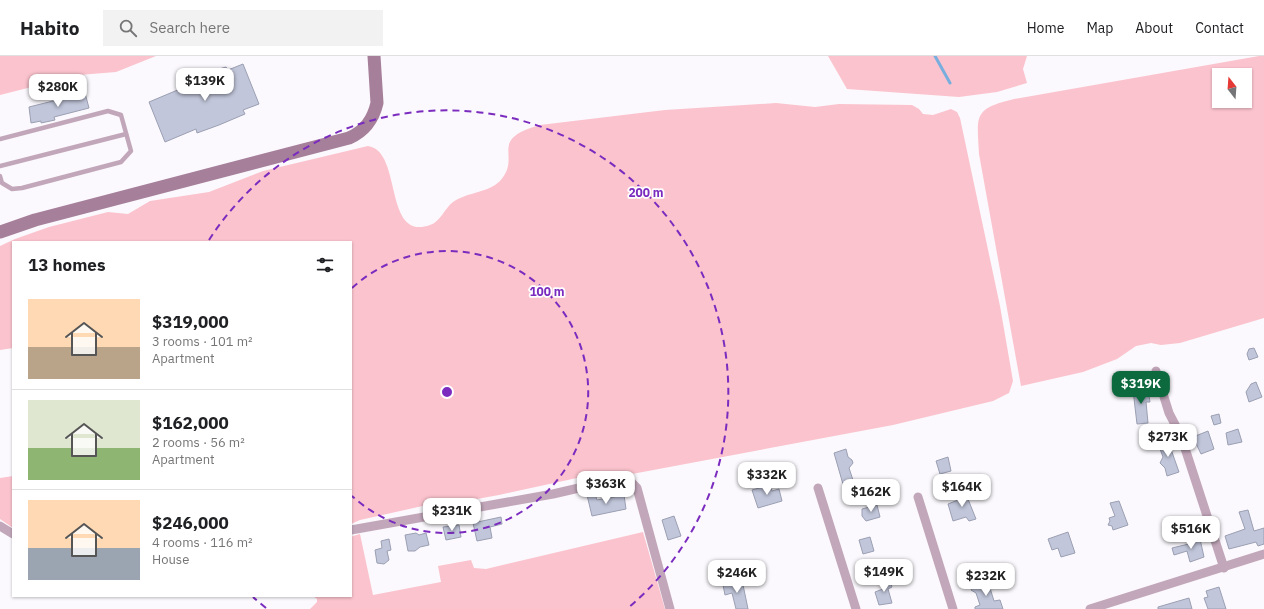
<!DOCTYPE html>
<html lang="en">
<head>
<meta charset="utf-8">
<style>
  :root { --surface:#fff; --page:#f2f2f2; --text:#202124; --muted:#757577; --line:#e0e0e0; --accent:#0c6a3e }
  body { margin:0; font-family:"IBM Plex Sans",sans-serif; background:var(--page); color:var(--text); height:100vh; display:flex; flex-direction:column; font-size:15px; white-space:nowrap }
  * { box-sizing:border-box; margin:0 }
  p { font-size:13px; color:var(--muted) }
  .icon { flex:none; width:22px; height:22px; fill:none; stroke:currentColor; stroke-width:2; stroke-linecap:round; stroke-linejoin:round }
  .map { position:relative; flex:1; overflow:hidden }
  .details { position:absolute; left:12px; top:185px; width:340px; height:356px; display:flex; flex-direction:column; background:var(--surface); border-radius:0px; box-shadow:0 1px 3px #0004 }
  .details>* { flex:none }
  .needle { width:26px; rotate:343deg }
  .controls { position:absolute; left:1212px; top:12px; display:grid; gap:8px }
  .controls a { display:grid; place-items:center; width:40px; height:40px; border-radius:0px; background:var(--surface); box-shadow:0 1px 3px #0004; font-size:20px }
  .price { position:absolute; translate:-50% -34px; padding:0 9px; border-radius:8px; background:#fff; color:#222; font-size:13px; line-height:26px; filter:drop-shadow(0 1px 2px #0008) }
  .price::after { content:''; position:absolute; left:50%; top:24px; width:12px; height:9px; margin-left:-6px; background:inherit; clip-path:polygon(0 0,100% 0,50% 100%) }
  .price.on { background:var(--accent); color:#fff }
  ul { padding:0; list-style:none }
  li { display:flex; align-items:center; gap:12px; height:100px; padding:0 16px }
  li+li { border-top:1px solid var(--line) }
  li span { display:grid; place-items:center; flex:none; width:112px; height:80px; border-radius:0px; color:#555 }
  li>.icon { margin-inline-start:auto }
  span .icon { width:48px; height:48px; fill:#fffc; stroke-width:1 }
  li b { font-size:17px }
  h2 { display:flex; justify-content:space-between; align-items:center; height:48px; padding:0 16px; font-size:17px }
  header { display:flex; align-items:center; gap:24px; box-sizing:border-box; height:56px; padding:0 20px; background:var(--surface); border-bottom:1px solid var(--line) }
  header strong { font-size:19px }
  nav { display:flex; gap:22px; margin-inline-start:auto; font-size:14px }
  .search { width:280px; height:36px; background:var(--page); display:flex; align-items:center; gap:10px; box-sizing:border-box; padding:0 14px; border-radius:0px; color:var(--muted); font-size:15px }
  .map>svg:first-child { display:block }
  .green { fill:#fbc3cd; fill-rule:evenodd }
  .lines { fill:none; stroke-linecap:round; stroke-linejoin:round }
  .stream { stroke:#78aede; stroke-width:3 }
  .building { fill:#c1c6da; stroke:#9b9fb3 }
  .lane { stroke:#c2a7ba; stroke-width:4.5 }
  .street { stroke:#c2a7ba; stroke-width:9 }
  .secondary { stroke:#a67f9b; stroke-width:13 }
  .ring { fill:none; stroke:#7b2cbf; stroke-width:2; stroke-dasharray:7 5 }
  .centre { fill:#7b2cbf; stroke:#fff; stroke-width:2 }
  .ring-label { font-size:12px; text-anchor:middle; font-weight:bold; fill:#7b2cbf; stroke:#fff; stroke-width:3.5; stroke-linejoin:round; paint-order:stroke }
</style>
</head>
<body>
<header>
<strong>Habito</strong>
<div class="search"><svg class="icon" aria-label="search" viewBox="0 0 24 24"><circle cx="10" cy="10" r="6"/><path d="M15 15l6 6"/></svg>Search here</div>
<nav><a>Home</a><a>Map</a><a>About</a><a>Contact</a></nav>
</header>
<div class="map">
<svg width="1264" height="553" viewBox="0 0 1264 553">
  <rect width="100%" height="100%" fill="#fbf9fd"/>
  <!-- green -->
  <g class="green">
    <polygon points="0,0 156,0 116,16 79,19 0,39"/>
    <polygon points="828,0 1027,0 1023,13 1027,27 997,36 959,41 847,33"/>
    <path d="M1259 0H1264V262L1180 287 1161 289 1151 287 1136 290 1117 303 1083 316 1021 330 979 98C977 59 973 53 1014 43ZM1219 19H1245V45H1219Z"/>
    <path d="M776 47 815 51 839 48 912 49 919 53 923 58 933 59 951 53 957 56 960 62 1000 250 1013 325 1009 337 993 345 893 369 632 418 609 415 499 439 438 450 427 449 360 464 351 468V186H13V292L0 294V190L15 183 49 171 108 156 128 158 150 145 209 136 263 115 368 90C403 95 383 186 430 169 440 166 445 152 453 146 467 136 488 137 500 125 523 100 486 84 540 69L665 54Z"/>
    <polygon points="13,420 13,472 0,463 0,422"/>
    <polygon points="643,476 665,553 310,553 317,546 317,543 313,540 351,540 351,481 353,480 360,478 373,539 441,526 438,510 471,504 474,512 486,513"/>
  </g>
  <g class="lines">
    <!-- stream -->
    <polyline class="stream" points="935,0 950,27"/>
  </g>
  <!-- building -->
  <g class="building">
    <polygon points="243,8 259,48 243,54 245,58 219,69 197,77 196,73 165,86 149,46 180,33 178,29 212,15 226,11 228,14"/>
    <polygon points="85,37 89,52 54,61 55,64 41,67 41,65 31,67 29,51"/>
    <polygon points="1254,292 1258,301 1249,304 1247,298 1249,293"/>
    <polygon points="1256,326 1262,341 1249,346 1246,336 1251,328"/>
    <polygon points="1148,332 1150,346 1146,346 1148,367 1137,368 1133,334"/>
    <polygon points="1219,358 1221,367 1214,369 1211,360"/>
    <polygon points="1238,373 1242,386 1228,389 1226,377"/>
    <polygon points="1208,375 1214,393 1201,398 1193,381"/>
    <polygon points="1167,382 1179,416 1167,420 1165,412 1160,407 1163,401 1157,385"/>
    <polygon points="846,393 848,401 852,404 853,407 849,412 858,439 847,442 834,397"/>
    <polygon points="948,401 951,415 940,418 936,405"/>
    <polygon points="770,429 772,435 779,433 782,445 758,452 752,434"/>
    <polygon points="964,433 976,463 969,465 966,461 953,465 948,448 958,444 956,436"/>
    <polygon points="595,438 597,444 624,439 626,453 592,460 587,439"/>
    <polygon points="1119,445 1128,469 1113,474 1112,470 1108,469 1110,465 1109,462 1115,460 1110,447"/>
    <polygon points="877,449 880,461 866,465 862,460 862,453"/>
    <polygon points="1248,454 1254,475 1264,472 1264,488 1258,490 1256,486 1229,493 1225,480 1245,473 1239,456"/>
    <polygon points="674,460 681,480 668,484 662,464"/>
    <polygon points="501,461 502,468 490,471 492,482 477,485 473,467"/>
    <polygon points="459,469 461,481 446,484 443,471"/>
    <polygon points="1068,476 1075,497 1061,501 1058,492 1052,494 1048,483"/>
    <polygon points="416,477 419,479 426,477 429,489 420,491 415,495 408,495 405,479"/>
    <polygon points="870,481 874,495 863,498 859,484"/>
    <polygon points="389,483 391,494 387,495 389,504 384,508 377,507 375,494 382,492 381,485"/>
    <polygon points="1200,483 1204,501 1190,506 1187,495 1174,499 1172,492 1193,487 1192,485"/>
    <polygon points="889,523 892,531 888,533 892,547 879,549 875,536 883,533 880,526"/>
    <polygon points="742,524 748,553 736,553 732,537 725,539 723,529"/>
    <polygon points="976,525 979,527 984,525 985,529 990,532 994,545 1000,544 1003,553 975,553 975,551 980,549 976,537 971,534"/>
    <polygon points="1219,531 1226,553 1208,553 1204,542 1208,541 1206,535"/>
    <polygon points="1189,542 1192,553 1158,553 1158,551"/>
  </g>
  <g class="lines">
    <!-- lane -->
    <g class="lane">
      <polyline points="0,83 108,55 121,59 131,95 121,106 22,132 12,133 2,127 0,120"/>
      <polyline points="0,110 126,78"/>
    </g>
    <!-- street -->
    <g class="street">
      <polyline points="1156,315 1169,357 1181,380 1224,512"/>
      <polyline points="818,432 856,553"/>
      <polyline points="918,441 953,553"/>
      <polyline points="0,470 13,478"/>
      <polyline points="351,474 553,438 622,422 631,426 637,432 670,553"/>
      <polyline points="1090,553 1264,498"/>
    </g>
    <!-- secondary -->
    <path class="secondary" d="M0 176 35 164 349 82C365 75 373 64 377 47L374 0"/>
  </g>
  <!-- distance rings -->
  <g class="ring">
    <path d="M352 232A141 141 0 1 1 352 440"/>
    <path d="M266 552A282 282 0 0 1 253 541M209 184A282 282 0 1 1 628 552"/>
  </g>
  <circle cx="447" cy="336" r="6" class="centre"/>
  <g class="ring-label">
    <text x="646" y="141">200 m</text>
    <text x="547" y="240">100 m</text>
  </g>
</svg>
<div class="controls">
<a><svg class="needle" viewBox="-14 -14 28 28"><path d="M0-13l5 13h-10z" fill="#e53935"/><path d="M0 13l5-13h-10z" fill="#757577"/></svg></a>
</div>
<b class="price" style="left:205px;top:46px">$139K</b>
<b class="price" style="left:58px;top:52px">$280K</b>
<b class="price on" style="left:1141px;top:349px">$319K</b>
<b class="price" style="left:1168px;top:402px">$273K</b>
<b class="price" style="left:767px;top:440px">$332K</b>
<b class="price" style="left:606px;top:449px">$363K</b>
<b class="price" style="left:962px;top:452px">$164K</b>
<b class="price" style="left:871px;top:457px">$162K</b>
<b class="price" style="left:452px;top:476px">$231K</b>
<b class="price" style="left:1191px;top:494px">$516K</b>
<b class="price" style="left:884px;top:537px">$149K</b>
<b class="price" style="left:737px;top:538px">$246K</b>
<b class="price" style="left:986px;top:541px">$232K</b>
<section class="details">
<h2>13 homes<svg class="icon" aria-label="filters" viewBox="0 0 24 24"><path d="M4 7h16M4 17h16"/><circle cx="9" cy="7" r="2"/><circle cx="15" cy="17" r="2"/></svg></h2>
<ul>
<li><span style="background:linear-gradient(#ffd9b3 60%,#b9a48a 0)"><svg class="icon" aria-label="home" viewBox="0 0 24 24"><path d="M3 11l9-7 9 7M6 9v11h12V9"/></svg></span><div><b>$319,000</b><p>3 rooms · 101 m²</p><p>Apartment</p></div></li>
<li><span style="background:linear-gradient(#dfe7d0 60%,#8fb573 0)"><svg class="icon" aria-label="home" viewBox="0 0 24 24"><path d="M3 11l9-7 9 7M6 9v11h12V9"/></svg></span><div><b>$162,000</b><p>2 rooms · 56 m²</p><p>Apartment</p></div></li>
<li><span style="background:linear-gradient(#ffd9b3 60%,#9aa5b1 0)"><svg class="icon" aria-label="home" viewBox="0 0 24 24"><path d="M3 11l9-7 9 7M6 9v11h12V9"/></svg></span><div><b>$246,000</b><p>4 rooms · 116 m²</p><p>House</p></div></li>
</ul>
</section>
</div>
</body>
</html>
